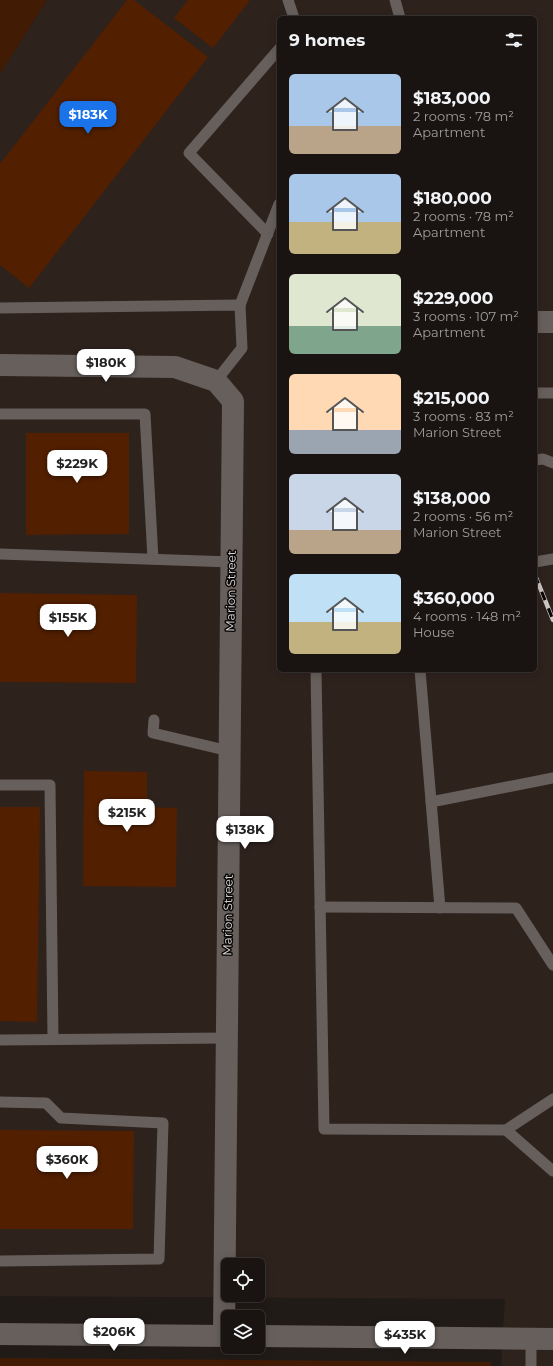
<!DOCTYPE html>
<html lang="en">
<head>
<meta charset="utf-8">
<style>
  :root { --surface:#191412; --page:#221d1b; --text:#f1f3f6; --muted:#9f9e9f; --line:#373332; --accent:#1a73e8 }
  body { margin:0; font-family:Montserrat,sans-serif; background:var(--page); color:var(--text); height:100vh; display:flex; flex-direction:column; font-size:15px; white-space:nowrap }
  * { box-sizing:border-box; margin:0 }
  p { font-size:13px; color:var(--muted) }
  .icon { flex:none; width:22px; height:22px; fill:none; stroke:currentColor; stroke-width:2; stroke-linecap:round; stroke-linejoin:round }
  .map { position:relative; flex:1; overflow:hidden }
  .sheet { position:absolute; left:277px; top:16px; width:260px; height:656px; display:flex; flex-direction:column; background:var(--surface); border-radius:6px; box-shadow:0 2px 10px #0003,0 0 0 1px var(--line) }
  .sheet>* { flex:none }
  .controls { position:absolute; left:221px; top:1258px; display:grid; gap:8px }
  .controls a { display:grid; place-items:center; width:44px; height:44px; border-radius:6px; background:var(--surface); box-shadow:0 2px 10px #0003,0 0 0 1px var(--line); font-size:20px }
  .price { position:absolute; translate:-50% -34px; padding:0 9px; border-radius:8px; background:#fff; color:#222; font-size:13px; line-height:26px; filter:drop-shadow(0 1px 2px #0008) }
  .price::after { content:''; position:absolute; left:50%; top:24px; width:12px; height:9px; margin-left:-6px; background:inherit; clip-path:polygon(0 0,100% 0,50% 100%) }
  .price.active { background:var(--accent); color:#fff }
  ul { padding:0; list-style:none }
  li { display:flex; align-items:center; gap:12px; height:100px; padding:0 12px }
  li span { display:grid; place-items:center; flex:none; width:112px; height:80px; border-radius:6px; color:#555 }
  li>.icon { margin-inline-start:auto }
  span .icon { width:48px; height:48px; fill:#fffc; stroke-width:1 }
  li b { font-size:17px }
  h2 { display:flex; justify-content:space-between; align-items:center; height:48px; padding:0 12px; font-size:17px }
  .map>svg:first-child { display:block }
  .built { fill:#2e221d; fill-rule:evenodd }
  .green { fill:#421b05 }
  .building { fill:#521f00 }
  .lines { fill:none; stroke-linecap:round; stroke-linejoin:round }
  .lane { stroke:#665f5b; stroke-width:11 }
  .street { stroke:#665f5b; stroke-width:22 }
  .rail-casing { stroke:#cbc6c4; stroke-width:4.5 }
  .rail { stroke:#090606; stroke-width:3; stroke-dasharray:9; stroke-linecap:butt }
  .labels { text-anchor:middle; stroke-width:3; stroke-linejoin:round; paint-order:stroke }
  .street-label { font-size:12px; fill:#e6e1df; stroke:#090606 }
</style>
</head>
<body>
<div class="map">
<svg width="553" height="1366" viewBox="0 0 553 1366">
  <rect width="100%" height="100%" fill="#211b18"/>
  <!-- built -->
  <path class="built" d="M47 0H553V1366H501L505 1299 0 1296V74ZM279 18H535V670H279ZM228 1265H258V1295H228Z"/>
  <!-- green -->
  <g class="green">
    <polygon points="0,0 47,0 0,74"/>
    <polygon points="0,1358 491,1362 491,1366 0,1366"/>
  </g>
  <!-- building -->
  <g class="building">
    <polygon points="127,0 134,0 208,57 29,288 0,265 0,164"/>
    <polygon points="188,0 250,0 213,48 174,18"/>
    <polygon points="26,433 129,433 129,534 26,535"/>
    <polygon points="0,593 137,595 136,683 0,682"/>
    <polygon points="84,771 147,772 147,807 177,808 176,887 83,886"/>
    <polygon points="0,807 40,807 37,1022 0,1021"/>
    <polygon points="0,1130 134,1131 133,1229 0,1229"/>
  </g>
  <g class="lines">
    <!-- lane -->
    <g class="lane">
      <polyline points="288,0 294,18"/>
      <polyline points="395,0 400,18"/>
      <polyline points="268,234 189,153 279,49"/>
      <polyline points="240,305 279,204"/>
      <polyline points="0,308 240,305 242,348 216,381"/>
      <polyline points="535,393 553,393"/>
      <polyline points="0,414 145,414 153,559"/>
      <polyline points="535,460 543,459 553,463"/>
      <polyline points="0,554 231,562"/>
      <polyline points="535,562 553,559"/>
      <polyline points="316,670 324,1129 506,1130 553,1099"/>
      <polyline points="420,670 440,908"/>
      <polyline points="154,720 153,733 229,751"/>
      <polyline points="0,785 50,785 53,1039"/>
      <polyline points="431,802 553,778"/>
      <polyline points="320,907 516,908 553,965"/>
      <polyline points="0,1040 227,1038"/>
      <polyline points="0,1102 46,1103 61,1118 163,1123 159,1259 0,1261"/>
      <polyline points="506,1130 553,1171"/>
      <polyline points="531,1366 531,1339"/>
    </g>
    <!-- street -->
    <g class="street">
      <polyline points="535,322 553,322"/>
      <polyline points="0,365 175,367 216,381 233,401 224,1336"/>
      <polyline points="0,1334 228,1336"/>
      <polyline points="258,1336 553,1339"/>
    </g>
    <!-- rail casing -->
    <g class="rail-casing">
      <polyline id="rail" points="535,575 553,620"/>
    </g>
    <!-- rail -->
    <use href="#rail" class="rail"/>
  </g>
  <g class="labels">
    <!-- street labels -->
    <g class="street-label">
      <text transform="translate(231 591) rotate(-89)" y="4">Marion Street</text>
      <text transform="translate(228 915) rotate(-89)" y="4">Marion Street</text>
    </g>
  </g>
</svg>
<div class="controls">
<a><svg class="icon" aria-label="locate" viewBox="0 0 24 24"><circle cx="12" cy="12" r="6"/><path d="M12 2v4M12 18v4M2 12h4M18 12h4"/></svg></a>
<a><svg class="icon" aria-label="layers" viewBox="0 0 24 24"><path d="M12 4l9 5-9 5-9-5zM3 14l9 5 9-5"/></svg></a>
</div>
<b class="price active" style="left:88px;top:135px">$183K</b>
<b class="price" style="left:106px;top:383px">$180K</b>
<b class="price" style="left:77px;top:484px">$229K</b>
<b class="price" style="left:68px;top:638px">$155K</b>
<b class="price" style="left:127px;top:833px">$215K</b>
<b class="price" style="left:245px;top:850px">$138K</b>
<b class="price" style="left:67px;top:1180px">$360K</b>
<b class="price" style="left:114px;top:1352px">$206K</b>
<b class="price" style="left:405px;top:1355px">$435K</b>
<section class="sheet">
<h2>9 homes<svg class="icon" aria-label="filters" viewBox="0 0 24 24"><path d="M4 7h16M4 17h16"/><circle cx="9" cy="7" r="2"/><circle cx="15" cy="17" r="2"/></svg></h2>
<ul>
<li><span style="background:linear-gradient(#a9c7e8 65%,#b9a48a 0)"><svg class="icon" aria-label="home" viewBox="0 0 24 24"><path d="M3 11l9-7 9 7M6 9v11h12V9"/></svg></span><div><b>$183,000</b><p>2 rooms · 78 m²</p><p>Apartment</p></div></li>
<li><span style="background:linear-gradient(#a9c7e8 60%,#c2b280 0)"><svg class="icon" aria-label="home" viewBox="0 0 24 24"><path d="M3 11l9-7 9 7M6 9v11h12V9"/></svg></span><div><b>$180,000</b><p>2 rooms · 78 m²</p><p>Apartment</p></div></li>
<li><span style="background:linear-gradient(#dfe7d0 65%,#7fa58c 0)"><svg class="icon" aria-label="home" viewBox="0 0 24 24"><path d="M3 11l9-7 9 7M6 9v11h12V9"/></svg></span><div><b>$229,000</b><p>3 rooms · 107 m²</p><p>Apartment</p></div></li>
<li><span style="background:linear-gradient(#ffd9b3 70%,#9aa5b1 0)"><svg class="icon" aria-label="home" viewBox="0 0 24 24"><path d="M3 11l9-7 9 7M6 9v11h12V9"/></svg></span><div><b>$215,000</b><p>3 rooms · 83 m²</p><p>Marion Street</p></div></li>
<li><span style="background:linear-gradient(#c9d6e8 70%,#b9a48a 0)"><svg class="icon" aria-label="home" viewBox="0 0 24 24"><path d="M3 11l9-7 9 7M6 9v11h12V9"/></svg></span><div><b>$138,000</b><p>2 rooms · 56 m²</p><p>Marion Street</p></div></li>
<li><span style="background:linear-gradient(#bfe0f5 60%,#c2b280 0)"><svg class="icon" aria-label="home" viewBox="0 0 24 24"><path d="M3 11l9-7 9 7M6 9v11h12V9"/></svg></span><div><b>$360,000</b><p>4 rooms · 148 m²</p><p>House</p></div></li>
</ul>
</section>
</div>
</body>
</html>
